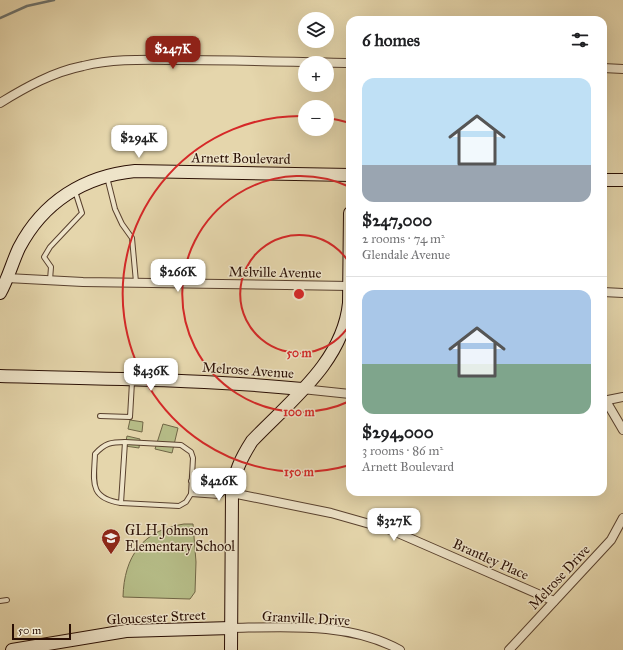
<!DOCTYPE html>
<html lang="en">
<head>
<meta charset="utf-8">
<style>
  :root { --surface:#fff; --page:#f2f2f2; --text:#202124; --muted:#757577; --line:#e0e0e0; --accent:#8f2418 }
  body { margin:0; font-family:"IM FELL Great Primer",serif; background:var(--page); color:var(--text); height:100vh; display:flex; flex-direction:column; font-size:15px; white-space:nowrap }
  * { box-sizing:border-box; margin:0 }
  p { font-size:13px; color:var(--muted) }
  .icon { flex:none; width:22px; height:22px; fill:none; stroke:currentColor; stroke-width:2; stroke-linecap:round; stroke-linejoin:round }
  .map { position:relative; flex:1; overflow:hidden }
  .panel { position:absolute; left:346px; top:16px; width:261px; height:480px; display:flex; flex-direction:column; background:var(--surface); border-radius:12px; box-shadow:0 4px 16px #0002 }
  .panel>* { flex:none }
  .tools { position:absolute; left:298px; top:12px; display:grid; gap:8px }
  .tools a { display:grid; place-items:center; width:36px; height:36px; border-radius:50%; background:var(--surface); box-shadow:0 4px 16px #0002; font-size:20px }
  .scale { position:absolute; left:12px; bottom:10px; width:59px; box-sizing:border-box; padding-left:4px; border:2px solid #2a0f04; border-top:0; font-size:11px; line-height:14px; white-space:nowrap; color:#2a0f04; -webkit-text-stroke:3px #eee4c9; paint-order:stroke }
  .price { position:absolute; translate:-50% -34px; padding:0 9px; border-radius:8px; background:#fff; color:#222; font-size:13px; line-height:26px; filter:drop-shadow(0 1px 2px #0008) }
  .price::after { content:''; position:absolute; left:50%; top:24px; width:12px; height:9px; margin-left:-6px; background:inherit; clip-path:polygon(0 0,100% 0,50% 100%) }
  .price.active { background:var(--accent); color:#fff }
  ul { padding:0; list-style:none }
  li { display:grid; align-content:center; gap:8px; height:212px; padding:0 16px }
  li+li { border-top:1px solid var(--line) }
  li span { display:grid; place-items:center; height:124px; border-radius:12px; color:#555 }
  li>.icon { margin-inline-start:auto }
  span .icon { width:72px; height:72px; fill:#fffc; stroke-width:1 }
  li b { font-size:17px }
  h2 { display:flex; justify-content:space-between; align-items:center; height:48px; padding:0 16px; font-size:17px }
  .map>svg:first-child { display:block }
  .green { fill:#b6bd88; stroke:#706646 }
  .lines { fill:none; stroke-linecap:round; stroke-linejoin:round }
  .stream { stroke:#6d736e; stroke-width:2.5 }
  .lane-casing { stroke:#59412e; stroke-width:6 }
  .street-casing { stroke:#59412e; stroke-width:10 }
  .secondary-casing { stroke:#2a0f04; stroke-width:14 }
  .lane { stroke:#eee4c9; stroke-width:4 }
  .street { stroke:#eee4c9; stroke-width:8 }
  .secondary { stroke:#eee4c9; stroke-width:12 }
  .ring { fill:none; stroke:#d62828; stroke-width:2 }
  .labels { text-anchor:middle; stroke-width:3; stroke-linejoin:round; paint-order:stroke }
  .street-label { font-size:14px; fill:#2a0f04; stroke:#eee4c9 }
  .poi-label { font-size:14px; fill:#2a0f04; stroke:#eee4c9; text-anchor:start }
  .centre { fill:#d62828; stroke:#eee4c9; stroke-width:2 }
  .ring-label { font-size:12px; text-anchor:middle; font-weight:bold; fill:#d62828; stroke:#eee4c9; stroke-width:3; stroke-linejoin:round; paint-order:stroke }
</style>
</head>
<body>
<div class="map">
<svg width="623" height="650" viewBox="0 0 623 650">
  <rect width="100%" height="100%" fill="#e5d6ac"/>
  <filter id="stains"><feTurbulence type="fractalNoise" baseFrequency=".005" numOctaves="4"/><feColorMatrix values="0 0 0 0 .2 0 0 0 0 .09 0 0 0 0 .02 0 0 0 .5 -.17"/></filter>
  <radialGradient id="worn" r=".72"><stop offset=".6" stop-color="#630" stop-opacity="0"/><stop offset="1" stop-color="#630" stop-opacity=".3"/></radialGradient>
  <!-- green -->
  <g class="green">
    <polygon points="130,420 143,422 142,432 128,429"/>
    <polygon points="163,424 178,428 172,453 155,449"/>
    <polygon points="127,436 140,439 139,448 125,446"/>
    <path d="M184 524H193L196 562 195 592 190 599 123 597C124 556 143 530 184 524Z"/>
  </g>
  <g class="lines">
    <!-- stream -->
    <polyline class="stream" points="0,18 27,6 54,0"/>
    <!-- lane casing -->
    <g class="lane-casing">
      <g id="lane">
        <polyline points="107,177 115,209 122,224 132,238 136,282"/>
        <polyline points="50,280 51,267 44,257 50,247 82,213 75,191"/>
        <polyline points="100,416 130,417 132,382"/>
        <polygon points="125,442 181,445 191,452 193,458 191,494 186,502 179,506 121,503"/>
        <polyline points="191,481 221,485 225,491 231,493"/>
        <polyline points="191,494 219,496 225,491"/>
        <path d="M121 503C88 498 94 481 95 454 105 443 111 442 125 442"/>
        <polyline points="0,601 7,600"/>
      </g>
    </g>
    <!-- street casing -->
    <g class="street-casing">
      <g id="street">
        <polyline points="603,68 623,69"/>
        <path d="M0 103C26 87 53 72 83 66 116 58 149 60 183 60 238 60 294 62 350 63"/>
        <polyline points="7,278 83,282 350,286"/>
        <polyline points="603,292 623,293"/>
        <polyline points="302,389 350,394"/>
        <polyline points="603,401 623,397"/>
        <polyline points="606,401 623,430"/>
        <polyline points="232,493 331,513 391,530 554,601"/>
        <path d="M231 628C286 627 350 622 400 650"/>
        <polyline points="509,650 611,540 623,518"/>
      </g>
    </g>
    <!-- secondary casing -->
    <g class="secondary-casing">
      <g id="secondary">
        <polyline points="603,180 623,180"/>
        <path d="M0 293C8 279 12 263 19 248 43 202 84 176 135 171L350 175"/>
        <path d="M0 376C101 379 202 379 302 389"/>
        <polyline points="12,650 126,631 231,628"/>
        <path d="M231 650 232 493C234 473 241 458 252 441 290 401 343 362 349 303L350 213"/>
      </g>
    </g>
    <!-- lane -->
    <use href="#lane" class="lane"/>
    <!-- street -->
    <use href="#street" class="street"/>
    <!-- secondary -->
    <use href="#secondary" class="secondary"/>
  </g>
  <!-- distance rings -->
  <g class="ring">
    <path d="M350 324A59 59 0 1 1 350 264"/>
    <path d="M350 401A118 118 0 1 1 350 187"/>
    <path d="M350 465A178 178 0 1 1 304 116M328 118A178 178 0 0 1 350 123"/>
  </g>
  <!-- icons -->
  <defs>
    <g id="school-pin" transform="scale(1)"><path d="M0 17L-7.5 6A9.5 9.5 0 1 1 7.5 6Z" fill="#8f2418" stroke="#eee4c9"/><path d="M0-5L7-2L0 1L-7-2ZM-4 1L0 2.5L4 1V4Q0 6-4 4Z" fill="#fff"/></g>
  </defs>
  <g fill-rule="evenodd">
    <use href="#school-pin" x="111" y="538"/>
  </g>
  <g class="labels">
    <!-- street labels -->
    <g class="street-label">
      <text transform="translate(241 158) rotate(1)" y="5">Arnett Boulevard</text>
      <text transform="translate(275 272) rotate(1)" y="5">Melville Avenue</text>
      <text transform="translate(248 370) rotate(4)" y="5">Melrose Avenue</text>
      <text transform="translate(491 559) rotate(24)" y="5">Brantley Place</text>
      <text transform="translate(559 577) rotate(-47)" y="5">Melrose Drive</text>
      <text transform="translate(156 617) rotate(-3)" y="5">Gloucester Street</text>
      <text transform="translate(306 618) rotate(3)" y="5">Granville Drive</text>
    </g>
    <!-- poi labels -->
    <g class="poi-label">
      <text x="125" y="535">GLH Johnson<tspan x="125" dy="16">Elementary School</tspan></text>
    </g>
  </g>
  <circle cx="299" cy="294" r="6" class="centre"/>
  <g class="ring-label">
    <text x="299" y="357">50 m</text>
    <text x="299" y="416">100 m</text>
    <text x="299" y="476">150 m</text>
  </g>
  <rect width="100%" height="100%" filter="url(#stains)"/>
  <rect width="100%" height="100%" fill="url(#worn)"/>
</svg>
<div class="tools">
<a><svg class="icon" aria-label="layers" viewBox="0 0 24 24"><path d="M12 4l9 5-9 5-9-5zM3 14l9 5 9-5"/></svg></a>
<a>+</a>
<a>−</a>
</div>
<div class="scale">50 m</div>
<b class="price active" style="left:173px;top:70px">$247K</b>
<b class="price" style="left:139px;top:159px">$294K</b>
<b class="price" style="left:178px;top:293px">$266K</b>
<b class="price" style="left:151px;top:392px">$436K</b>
<b class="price" style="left:219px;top:502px">$426K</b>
<b class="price" style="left:394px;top:542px">$327K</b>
<section class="panel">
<h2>6 homes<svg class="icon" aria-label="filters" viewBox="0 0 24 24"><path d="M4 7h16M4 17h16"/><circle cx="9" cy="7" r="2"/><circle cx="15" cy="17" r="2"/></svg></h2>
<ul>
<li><span style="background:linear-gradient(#bfe0f5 70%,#9aa5b1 0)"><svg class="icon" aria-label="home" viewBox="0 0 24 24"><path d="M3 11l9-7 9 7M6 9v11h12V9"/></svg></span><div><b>$247,000</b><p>2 rooms · 74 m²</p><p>Glendale Avenue</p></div></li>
<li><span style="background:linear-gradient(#a9c7e8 60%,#7fa58c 0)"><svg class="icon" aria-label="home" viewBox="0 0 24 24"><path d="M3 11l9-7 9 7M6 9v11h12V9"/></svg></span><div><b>$294,000</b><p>3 rooms · 86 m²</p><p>Arnett Boulevard</p></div></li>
</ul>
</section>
</div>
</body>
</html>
